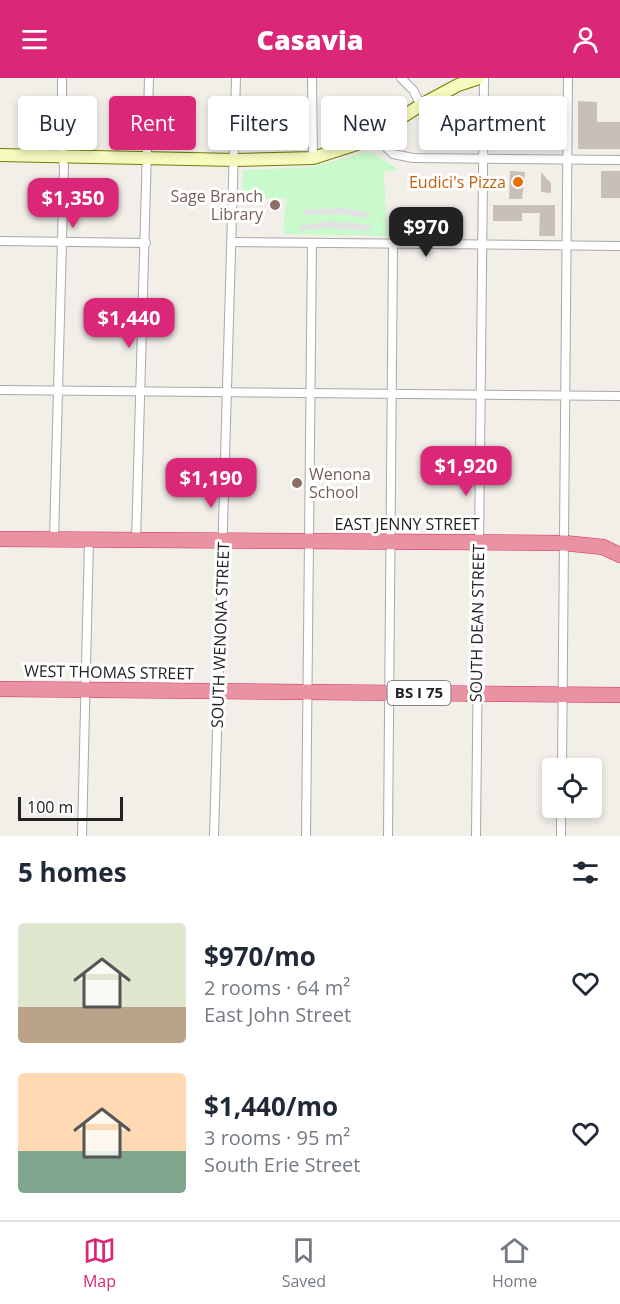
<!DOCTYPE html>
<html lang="en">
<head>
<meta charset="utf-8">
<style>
  :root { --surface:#fff; --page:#f2f2f3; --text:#1f2937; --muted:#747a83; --line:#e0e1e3; --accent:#db2777 }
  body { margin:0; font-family:"Open Sans",sans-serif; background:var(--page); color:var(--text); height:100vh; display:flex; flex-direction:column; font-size:22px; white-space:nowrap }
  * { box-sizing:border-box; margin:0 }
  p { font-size:20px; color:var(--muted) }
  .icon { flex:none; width:33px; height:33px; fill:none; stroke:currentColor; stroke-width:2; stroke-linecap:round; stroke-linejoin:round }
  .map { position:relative; height:758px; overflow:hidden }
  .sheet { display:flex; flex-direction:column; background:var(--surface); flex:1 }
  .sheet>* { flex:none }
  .top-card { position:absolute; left:18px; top:18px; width:585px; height:54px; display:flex; gap:12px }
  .controls { position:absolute; left:542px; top:680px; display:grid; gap:12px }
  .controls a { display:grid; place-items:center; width:60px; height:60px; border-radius:6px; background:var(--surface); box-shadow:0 3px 9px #0003; font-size:30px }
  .scale { position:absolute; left:18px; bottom:15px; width:105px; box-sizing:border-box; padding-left:6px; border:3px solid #222; border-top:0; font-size:16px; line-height:21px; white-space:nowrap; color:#222; -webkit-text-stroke:4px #fff; paint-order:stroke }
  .price { position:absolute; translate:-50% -51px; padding:0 14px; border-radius:12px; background:var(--accent); color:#fff; font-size:20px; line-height:39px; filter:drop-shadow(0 2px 3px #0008) }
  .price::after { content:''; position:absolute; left:50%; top:36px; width:18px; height:14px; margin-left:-9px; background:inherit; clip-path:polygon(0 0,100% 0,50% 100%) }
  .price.current { background:#222; color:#fff }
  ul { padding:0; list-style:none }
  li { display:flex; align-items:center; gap:18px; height:150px; padding:0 18px }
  li span { display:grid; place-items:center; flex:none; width:168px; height:120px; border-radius:6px; color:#555 }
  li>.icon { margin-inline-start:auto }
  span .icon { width:72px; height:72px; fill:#fffc; stroke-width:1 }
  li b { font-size:26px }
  h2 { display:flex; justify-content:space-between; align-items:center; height:72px; padding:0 18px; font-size:26px }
  .pill { padding:0 21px; border-radius:6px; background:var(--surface); box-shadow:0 3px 9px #0003; font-size:21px; line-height:54px }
  .pill.current { background:var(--accent); color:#fff }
  header { display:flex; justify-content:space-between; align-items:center; height:78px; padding:0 18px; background:var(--accent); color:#fff; font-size:27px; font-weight:800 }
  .menu { display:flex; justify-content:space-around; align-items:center; height:84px; border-top:2px solid var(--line); background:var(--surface); font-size:16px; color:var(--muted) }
  .menu a { display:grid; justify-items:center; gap:3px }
  .menu .current { color:var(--accent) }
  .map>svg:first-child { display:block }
  .park { fill:#c8facc }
  .parking { fill:#e2e2e2 }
  .building { fill:#c7bfb8 }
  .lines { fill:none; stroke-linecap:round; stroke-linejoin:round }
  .street-casing { stroke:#a9a9a9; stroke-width:10 }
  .secondary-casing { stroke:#707d05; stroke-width:14 }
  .highway-casing { stroke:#dc2a67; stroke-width:16 }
  .street { stroke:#fff; stroke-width:8 }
  .secondary { stroke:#f7fabf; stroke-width:12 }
  .highway { stroke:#e892a2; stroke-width:15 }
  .food-dot { fill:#e8710a; stroke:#fff; stroke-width:2 }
  .education-dot { fill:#8d6e63; stroke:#fff; stroke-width:2 }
  .labels { text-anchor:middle; stroke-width:6; stroke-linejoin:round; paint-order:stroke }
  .shield { fill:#fff; stroke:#646464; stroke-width:1.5 }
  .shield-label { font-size:15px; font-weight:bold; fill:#222 }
  .food-label { font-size:16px; fill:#c56008; stroke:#fff; text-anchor:end }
  .education-label { font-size:16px; fill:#785e54; stroke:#fff; text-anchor:end }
  .street-label { font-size:16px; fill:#222; stroke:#fff }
</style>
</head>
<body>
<header><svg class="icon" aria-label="menu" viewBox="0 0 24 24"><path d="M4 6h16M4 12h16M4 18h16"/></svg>Casavia<svg class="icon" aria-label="person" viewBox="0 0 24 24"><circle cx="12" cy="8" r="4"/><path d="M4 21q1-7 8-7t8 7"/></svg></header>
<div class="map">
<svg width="620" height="758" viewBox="0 0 620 758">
  <rect width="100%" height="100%" fill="#f2efe9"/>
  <!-- park -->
  <polygon class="park" points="362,75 372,75 398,91 384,94 387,158 283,156 286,120 242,121 243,92 313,89"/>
  <!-- parking -->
  <g class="parking">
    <polygon points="341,130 370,135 370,141 341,136 304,137 303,132"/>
    <polygon points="329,143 341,144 372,147 367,153 332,150 301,152 298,148"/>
  </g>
  <!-- building -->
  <g class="building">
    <polygon points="578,23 597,24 597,44 620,44 620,71 578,71"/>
    <polygon points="510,93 525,94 522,121 509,121"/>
    <rect x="601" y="93" width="19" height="27"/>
    <polygon points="541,94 551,105 551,115 541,114"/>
    <polygon points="493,127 555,127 555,158 539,158 540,135 522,135 522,143 493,143"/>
  </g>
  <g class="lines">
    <!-- street casing -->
    <g class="street-casing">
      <g id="street">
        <polyline points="312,0 313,80"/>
        <polyline points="401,0 413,12 421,27"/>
        <polyline points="375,58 393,76 413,80 620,82"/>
        <polyline points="0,163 146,165"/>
        <polyline points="232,164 620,168"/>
        <polyline points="0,312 620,318"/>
        <polyline points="54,462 64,88 62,78 62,0"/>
        <polyline points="136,463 149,0"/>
        <polyline points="562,690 568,0"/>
        <polyline points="82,758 89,462"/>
        <polyline points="214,758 236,0"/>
        <polyline points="306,758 312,166"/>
        <polyline points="388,758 393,166"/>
        <polyline points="476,758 484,0"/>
        <polyline points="561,758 561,729"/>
      </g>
    </g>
    <!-- secondary casing -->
    <g class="secondary-casing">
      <polyline id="secondary" points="0,77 236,82 313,80 363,64 421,27 458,7 479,0"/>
    </g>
    <!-- highway casing -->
    <g class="highway-casing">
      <g id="highway">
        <polyline points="0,461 564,465 603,469 620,477"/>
        <polyline points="0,611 620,617"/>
      </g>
    </g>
    <!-- street -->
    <use href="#street" class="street"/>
    <!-- secondary -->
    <use href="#secondary" class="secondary"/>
    <!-- highway -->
    <use href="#highway" class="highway"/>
  </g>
  <!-- markers -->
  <circle class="food-dot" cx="518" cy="104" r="6"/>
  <g class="education-dot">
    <circle cx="275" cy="127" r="6"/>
    <circle cx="297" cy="405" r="6"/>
  </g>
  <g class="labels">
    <!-- shield labels -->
    <rect class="shield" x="387.5" y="603" width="63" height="24" rx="4.5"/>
    <g class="shield-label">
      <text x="419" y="620">BS I 75</text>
    </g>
    <!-- food labels -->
    <g class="food-label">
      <text x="506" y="110">Eudici's Pizza</text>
    </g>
    <!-- education labels -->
    <g class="education-label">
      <text x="263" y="124">Sage Branch<tspan x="263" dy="18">Library</tspan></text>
      <text x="309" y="402" text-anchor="start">Wenona<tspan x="309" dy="18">School</tspan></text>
    </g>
    <!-- street labels -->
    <g class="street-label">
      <text x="407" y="452">EAST JENNY STREET</text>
      <text transform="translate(477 545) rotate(-89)" y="6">SOUTH DEAN STREET</text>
      <text transform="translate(220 557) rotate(-88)" y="6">SOUTH WENONA STREET</text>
      <text transform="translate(109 594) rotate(1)" y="6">WEST THOMAS STREET</text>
    </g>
  </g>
</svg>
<div class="controls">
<a><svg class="icon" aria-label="locate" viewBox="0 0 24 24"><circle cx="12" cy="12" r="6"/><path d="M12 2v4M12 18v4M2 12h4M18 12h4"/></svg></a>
</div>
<div class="scale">100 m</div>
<b class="price" style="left:73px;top:151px">$1,350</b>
<b class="price current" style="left:426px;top:180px">$970</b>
<b class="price" style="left:129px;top:271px">$1,440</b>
<b class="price" style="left:466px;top:419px">$1,920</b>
<b class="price" style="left:211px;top:431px">$1,190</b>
<div class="top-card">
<a class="pill">Buy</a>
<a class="pill current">Rent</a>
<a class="pill">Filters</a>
<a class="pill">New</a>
<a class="pill">Apartment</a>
</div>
</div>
<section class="sheet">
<h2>5 homes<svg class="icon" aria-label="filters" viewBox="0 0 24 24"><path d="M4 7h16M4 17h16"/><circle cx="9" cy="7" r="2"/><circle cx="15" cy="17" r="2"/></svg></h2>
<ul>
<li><span style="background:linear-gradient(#dfe7d0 70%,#b9a48a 0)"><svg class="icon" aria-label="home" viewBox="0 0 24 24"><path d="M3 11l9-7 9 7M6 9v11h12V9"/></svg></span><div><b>$970/mo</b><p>2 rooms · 64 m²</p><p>East John Street</p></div><svg class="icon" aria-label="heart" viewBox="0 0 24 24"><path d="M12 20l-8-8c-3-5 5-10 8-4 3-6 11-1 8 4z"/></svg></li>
<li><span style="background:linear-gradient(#ffd9b3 65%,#7fa58c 0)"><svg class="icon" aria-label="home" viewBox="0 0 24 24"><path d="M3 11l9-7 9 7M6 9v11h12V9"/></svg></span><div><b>$1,440/mo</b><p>3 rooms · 95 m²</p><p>South Erie Street</p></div><svg class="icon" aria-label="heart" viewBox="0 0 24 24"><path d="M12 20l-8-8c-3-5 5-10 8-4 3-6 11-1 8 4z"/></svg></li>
</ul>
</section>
<nav class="menu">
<a class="current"><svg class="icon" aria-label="map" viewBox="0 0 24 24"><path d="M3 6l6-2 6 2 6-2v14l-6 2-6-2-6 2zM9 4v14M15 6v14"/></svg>Map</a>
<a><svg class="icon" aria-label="saved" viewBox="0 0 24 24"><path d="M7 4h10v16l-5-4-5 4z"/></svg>Saved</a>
<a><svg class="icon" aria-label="home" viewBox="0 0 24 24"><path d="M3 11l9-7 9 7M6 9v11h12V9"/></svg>Home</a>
</nav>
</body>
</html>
